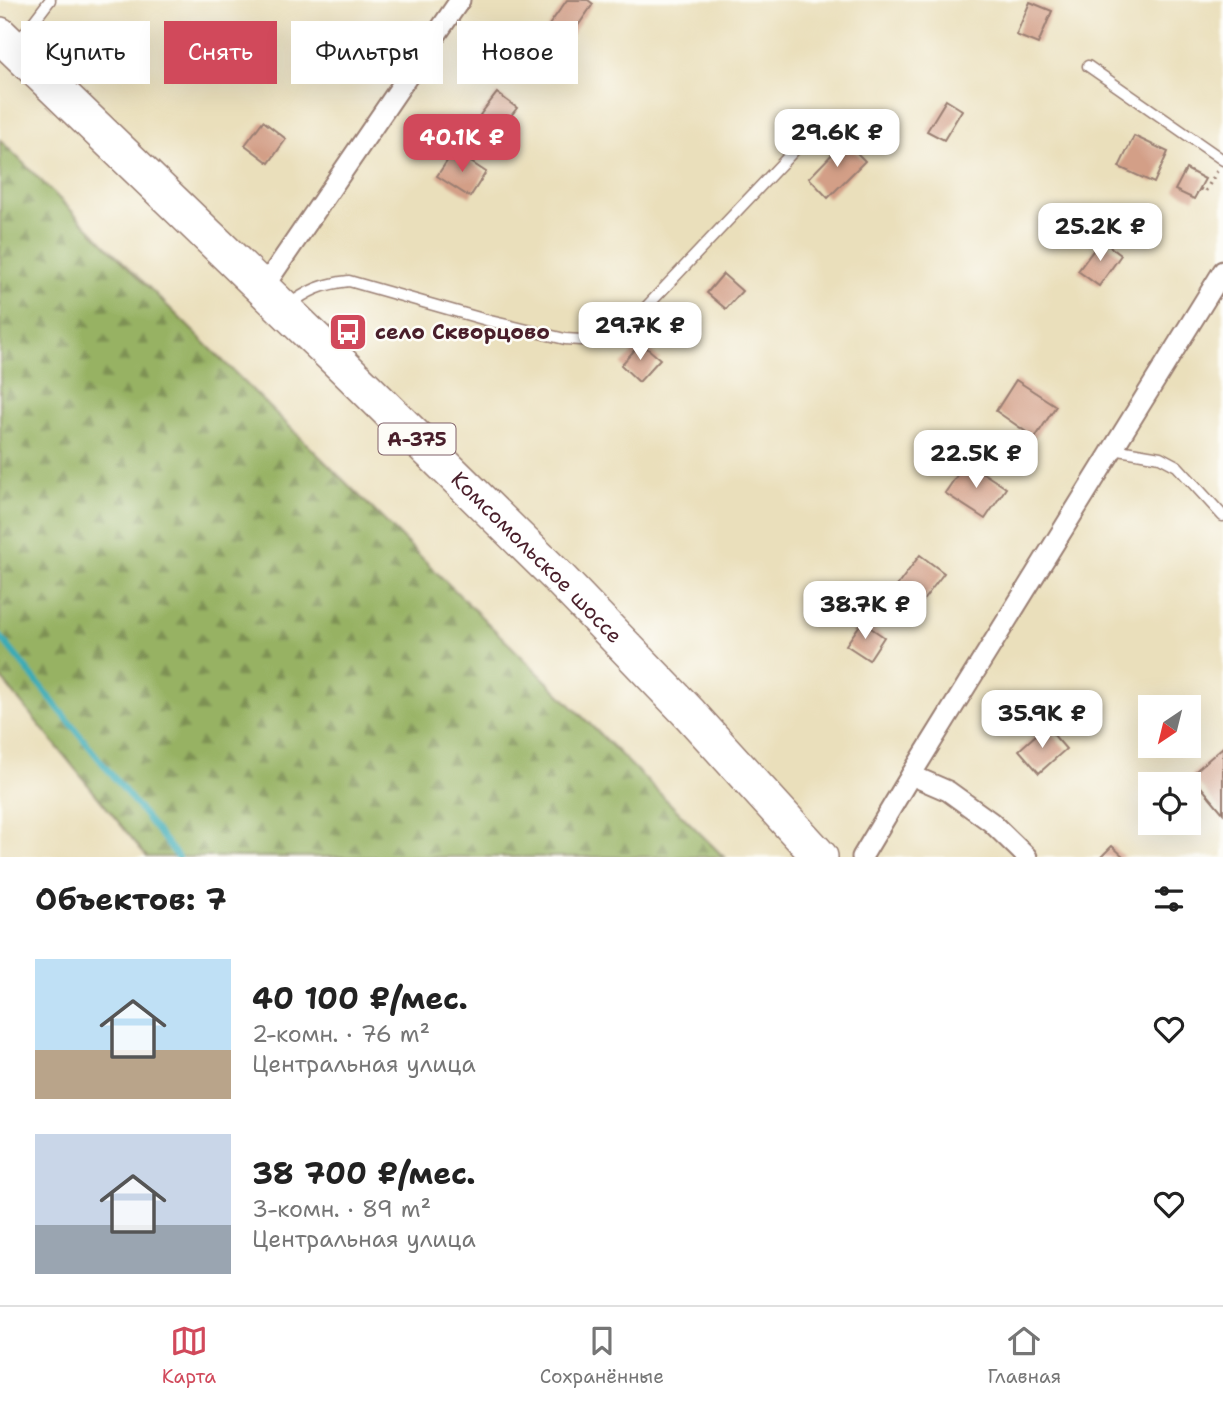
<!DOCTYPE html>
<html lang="ru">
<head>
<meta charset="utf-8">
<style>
  :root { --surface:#fff; --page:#f2f2f2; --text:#222; --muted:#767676; --line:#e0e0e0; --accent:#d1495b }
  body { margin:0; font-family:"Shantell Sans",sans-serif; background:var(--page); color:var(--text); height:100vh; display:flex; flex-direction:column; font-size:26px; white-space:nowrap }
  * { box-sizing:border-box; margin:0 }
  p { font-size:23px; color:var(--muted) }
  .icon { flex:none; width:38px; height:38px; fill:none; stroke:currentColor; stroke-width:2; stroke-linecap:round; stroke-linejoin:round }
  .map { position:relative; height:857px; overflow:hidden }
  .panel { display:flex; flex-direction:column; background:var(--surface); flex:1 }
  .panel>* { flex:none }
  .top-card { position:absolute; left:21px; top:21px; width:700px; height:63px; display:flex; gap:14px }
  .needle { width:46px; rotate:215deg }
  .fabs { position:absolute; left:1138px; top:695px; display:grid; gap:14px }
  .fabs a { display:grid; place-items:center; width:63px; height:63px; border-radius:0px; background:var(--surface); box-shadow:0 7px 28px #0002; font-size:35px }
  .price { position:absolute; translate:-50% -60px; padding:0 16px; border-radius:14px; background:#fff; color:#222; font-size:23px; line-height:46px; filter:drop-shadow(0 2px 4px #0008) }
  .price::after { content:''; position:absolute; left:50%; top:42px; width:21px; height:16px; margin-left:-10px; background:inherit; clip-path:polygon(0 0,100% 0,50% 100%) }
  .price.active { background:var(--accent); color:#fff }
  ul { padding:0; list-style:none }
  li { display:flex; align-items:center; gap:21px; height:175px; padding:0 35px }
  li span { display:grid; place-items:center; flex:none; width:196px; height:140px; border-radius:0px; color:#555 }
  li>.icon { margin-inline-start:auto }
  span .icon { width:84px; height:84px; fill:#fffc; stroke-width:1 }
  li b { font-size:30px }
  h2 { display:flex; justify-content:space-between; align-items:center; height:84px; padding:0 35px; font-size:30px }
  .pill { padding:0 24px; border-radius:0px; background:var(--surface); box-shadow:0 7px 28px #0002; font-size:24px; line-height:63px }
  .pill.active { background:var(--accent); color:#fff }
  .dock { display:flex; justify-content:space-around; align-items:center; height:98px; border-top:2px solid var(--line); background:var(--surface); font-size:19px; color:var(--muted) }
  .dock a { display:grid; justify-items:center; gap:4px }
  .dock .active { color:var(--accent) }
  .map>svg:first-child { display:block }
  .forest { fill:url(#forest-firs); stroke:#706848; stroke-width:2 }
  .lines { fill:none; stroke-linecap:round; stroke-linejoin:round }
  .stream { stroke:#3aabb6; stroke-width:6 }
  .building { fill:#d39f87 }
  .lane-casing { stroke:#9a7f73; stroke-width:13 }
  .street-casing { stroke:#9a7f73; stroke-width:23 }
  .highway-casing { stroke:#9a7f73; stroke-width:38 }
  .path { stroke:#9a7f73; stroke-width:3.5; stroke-dasharray:2 5; stroke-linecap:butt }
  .lane { stroke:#fff; stroke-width:10 }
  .street { stroke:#fff; stroke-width:19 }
  .highway { stroke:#fff; stroke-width:35 }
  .labels { text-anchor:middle; stroke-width:5; stroke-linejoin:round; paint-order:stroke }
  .shield { fill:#fdfcf7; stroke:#806168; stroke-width:2 }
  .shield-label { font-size:19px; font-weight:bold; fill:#4a1f2b }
  .poi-label { font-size:21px; font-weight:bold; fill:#4a1f2b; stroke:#fdfcf7; text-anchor:start }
  .street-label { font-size:21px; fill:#4a1f2b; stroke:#fdfcf7 }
</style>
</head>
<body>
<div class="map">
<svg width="1223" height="857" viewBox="0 0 1223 857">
  <defs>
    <pattern id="forest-firs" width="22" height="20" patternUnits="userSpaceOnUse" patternTransform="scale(1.75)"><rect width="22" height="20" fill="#97b264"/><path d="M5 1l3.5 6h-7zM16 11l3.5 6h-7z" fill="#7d9053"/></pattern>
  </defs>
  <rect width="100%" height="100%" fill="#fdfcf7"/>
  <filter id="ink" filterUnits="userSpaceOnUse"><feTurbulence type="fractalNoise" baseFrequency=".0143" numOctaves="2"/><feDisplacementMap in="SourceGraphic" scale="14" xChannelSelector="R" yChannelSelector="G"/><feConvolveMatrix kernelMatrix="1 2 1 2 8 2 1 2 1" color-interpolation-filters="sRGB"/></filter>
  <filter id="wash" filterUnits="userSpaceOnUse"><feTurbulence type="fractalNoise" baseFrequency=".00686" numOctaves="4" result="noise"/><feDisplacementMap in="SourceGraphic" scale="28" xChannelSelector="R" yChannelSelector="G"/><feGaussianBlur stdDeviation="1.57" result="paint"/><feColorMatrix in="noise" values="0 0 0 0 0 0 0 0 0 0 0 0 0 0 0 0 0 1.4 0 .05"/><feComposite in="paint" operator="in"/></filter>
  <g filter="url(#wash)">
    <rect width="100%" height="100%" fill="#eadfbb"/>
    <!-- forest -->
    <polygon class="forest" points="0,140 724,857 147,857 0,677"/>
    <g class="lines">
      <!-- stream -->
      <polyline class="stream" points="0,636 178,857"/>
    </g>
    <g id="blocks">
      <!-- building -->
      <g class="building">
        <polygon points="567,0 588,0 593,4 559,53 539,39"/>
        <polygon points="1030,2 1052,11 1038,44 1016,35"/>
        <polygon points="373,30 394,45 374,72 354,56"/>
        <polygon points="497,93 517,108 500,130 480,115"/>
        <polygon points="946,100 962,110 944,140 927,131"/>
        <polygon points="263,121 286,139 269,163 245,145"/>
        <polygon points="1134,136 1168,152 1154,183 1119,167"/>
        <polygon points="845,141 865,161 828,198 809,178"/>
        <polygon points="454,151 486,172 470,197 437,176"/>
        <polygon points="1186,169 1205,179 1194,199 1175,190"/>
        <polygon points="1101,240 1121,255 1099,286 1078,271"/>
        <polygon points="723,274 742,291 726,309 707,293"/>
        <polygon points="641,343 660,359 639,382 621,365"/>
        <polygon points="1016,380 1056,406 1035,438 996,411"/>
        <polygon points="966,462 1006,488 985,519 945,493"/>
        <polygon points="920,555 944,573 918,607 894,590"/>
        <polygon points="862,622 884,637 869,660 846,645"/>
        <polygon points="1046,726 1066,749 1039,773 1019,750"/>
        <polygon points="1223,747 1223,813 1191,775"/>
        <polygon points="1112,846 1124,857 1101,857"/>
      </g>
    </g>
  </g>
  <g filter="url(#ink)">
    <use href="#blocks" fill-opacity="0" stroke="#9a7f73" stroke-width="2"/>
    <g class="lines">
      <!-- lane casing -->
      <g class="lane-casing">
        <g id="lane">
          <polyline points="18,42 50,0"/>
          <polyline points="1088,66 1223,160"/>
          <path d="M287 306C309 290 322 284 349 281L490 321 565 339 597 341 610 336 634 320 805 139"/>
          <polyline points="1113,449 1160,457 1177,466 1223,516"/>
        </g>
      </g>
      <!-- street casing -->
      <g class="street-casing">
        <g id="street">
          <polyline points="263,288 460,0"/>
          <polyline points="911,775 948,791 991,822 1027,857"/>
          <polyline points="862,857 911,775 1223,271"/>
        </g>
      </g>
      <!-- highway casing -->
      <g class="highway-casing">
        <g id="highway">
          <path id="s1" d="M0 35 343 366 558 577 690 714 820 857"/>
        </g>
      </g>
      <!-- path -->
      <polyline class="path" points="1200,189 1205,192 1217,171"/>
      <!-- lane -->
      <use href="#lane" class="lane"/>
      <!-- street -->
      <use href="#street" class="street"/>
      <!-- highway -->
      <use href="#highway" class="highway"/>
    </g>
  </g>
  <!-- icons -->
  <defs>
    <g id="bus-square" transform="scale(2.0125)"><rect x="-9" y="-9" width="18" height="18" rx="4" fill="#d1495b" stroke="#fdfcf7"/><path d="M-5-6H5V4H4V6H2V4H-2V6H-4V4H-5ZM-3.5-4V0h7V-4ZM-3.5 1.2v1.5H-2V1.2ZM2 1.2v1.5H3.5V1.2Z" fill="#fff"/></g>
  </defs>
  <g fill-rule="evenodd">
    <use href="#bus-square" x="348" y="332"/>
  </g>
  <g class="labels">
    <!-- shield labels -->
    <rect class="shield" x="378.5" y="423.5" width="77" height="31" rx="5"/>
    <g class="shield-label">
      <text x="417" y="446">А-375</text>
    </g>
    <!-- poi labels -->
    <g class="poi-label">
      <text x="375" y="339">село Скворцово</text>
    </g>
    <!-- street labels -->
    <g class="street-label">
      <text dy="7" stroke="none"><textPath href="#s1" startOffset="749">Комсомольское шоссе</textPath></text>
    </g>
  </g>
</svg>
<div class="fabs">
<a><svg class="needle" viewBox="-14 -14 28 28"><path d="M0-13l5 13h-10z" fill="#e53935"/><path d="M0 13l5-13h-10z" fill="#767676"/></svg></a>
<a><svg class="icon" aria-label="locate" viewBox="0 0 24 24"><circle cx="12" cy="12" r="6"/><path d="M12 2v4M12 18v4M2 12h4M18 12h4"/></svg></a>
</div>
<b class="price" style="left:837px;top:169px">29.6K ₽</b>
<b class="price active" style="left:462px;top:174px">40.1K ₽</b>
<b class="price" style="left:1100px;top:263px">25.2K ₽</b>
<b class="price" style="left:640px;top:362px">29.7K ₽</b>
<b class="price" style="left:976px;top:490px">22.5K ₽</b>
<b class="price" style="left:865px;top:641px">38.7K ₽</b>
<b class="price" style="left:1042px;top:750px">35.9K ₽</b>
<div class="top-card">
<a class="pill">Купить</a>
<a class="pill active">Снять</a>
<a class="pill">Фильтры</a>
<a class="pill">Новое</a>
</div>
</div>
<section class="panel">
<h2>Объектов: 7<svg class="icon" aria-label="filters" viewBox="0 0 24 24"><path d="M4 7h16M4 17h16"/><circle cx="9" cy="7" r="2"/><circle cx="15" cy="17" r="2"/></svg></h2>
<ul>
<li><span style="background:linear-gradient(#bfe0f5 65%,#b9a48a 0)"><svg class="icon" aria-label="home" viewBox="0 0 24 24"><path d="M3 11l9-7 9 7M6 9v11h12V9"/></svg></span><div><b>40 100 ₽/мес.</b><p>2-комн. · 76 m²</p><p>Центральная улица</p></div><svg class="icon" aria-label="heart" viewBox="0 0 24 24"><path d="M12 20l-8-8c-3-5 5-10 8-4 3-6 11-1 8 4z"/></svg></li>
<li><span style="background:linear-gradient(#c9d6e8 65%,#9aa5b1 0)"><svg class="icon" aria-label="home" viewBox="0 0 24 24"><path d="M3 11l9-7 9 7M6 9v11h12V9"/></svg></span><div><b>38 700 ₽/мес.</b><p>3-комн. · 89 m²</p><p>Центральная улица</p></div><svg class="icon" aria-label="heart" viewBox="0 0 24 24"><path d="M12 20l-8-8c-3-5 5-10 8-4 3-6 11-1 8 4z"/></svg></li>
</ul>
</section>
<nav class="dock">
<a class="active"><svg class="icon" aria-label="map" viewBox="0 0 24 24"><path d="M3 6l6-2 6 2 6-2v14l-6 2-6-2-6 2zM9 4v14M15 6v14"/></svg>Карта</a>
<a><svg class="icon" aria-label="saved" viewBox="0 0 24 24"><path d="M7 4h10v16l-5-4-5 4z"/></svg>Сохранённые</a>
<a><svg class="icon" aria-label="home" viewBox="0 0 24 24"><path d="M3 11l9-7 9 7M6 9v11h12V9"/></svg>Главная</a>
</nav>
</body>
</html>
